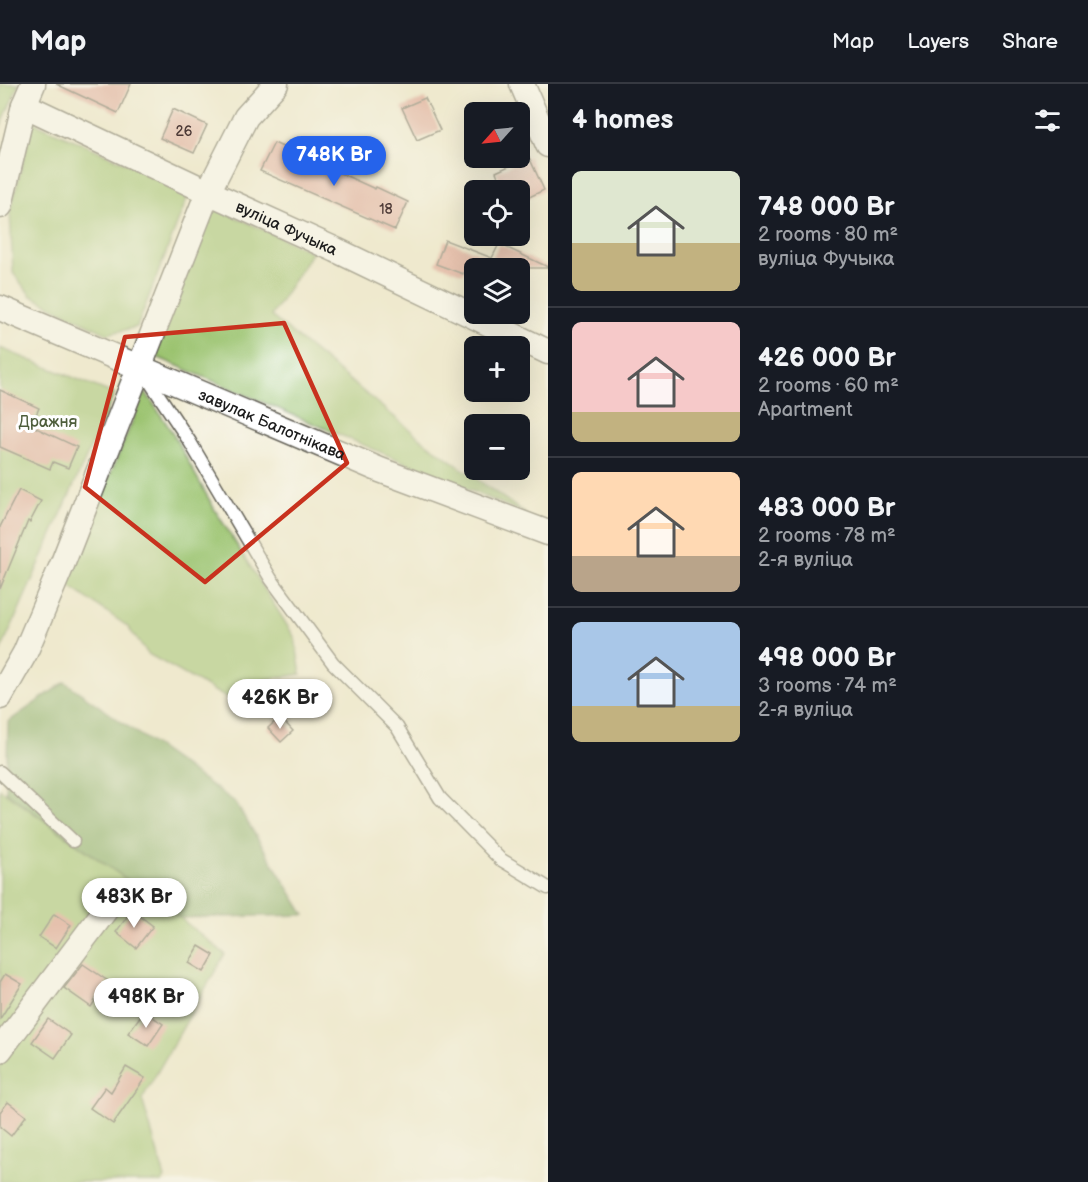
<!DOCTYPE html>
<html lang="en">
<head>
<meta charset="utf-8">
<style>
  :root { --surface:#171b24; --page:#20242c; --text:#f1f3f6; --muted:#9ea1a6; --line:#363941; --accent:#2563eb }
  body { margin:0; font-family:"Balsamiq Sans",sans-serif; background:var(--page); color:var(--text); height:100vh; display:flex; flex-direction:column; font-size:22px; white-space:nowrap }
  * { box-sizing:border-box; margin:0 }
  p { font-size:20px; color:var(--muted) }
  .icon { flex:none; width:33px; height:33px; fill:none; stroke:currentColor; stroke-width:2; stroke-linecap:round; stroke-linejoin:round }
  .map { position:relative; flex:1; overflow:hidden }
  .details { display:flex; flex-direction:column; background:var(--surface); width:540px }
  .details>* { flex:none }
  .needle { width:39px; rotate:243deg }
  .tools { position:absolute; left:464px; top:18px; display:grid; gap:12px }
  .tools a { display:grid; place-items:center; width:66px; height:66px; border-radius:9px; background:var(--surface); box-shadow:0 6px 24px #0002; font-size:30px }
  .price { position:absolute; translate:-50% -51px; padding:0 14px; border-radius:21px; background:#fff; color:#222; font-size:20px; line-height:39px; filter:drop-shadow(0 2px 3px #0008) }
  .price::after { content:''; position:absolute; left:50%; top:36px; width:18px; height:14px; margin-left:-9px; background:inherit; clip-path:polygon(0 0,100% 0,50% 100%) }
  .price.current { background:var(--accent); color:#fff }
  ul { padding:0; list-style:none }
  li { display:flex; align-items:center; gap:18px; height:150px; padding:0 24px }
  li+li { border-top:2px solid var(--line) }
  li span { display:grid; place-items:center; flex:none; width:168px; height:120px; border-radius:9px; color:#555 }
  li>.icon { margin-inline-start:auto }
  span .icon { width:72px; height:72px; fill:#fffc; stroke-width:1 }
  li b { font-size:26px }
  h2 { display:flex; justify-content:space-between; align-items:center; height:72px; padding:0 24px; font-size:26px }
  header { display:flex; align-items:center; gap:36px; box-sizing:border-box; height:84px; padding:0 30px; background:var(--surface); border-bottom:2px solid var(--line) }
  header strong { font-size:28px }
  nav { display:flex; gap:33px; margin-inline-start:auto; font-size:21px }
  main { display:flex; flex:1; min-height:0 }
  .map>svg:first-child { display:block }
  .green { fill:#9ac26d; stroke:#5b6f44; stroke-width:1.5 }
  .forest { fill:#7ba860; stroke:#4c623e; stroke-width:1.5 }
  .building { fill:#da9186 }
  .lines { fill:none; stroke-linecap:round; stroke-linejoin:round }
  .lane-casing { stroke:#66645a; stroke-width:15 }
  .street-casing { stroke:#66645a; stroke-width:27 }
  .lane { stroke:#fff; stroke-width:12 }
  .street { stroke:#fff; stroke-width:24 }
  .marked { fill:none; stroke:#c8321e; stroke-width:4.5; stroke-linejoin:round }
  .labels { text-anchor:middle; stroke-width:6; stroke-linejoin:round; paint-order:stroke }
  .number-label { font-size:14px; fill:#4c3936 }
  .street-label { font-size:16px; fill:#1c1c1c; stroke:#fff }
  .park-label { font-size:16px; fill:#4e5e3c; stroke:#fff }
</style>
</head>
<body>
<header>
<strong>Map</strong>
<nav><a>Map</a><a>Layers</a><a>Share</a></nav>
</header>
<main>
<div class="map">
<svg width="548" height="1098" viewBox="0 0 548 1098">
  <rect width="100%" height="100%" fill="#fff"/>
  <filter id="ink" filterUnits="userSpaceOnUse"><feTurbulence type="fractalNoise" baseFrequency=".0167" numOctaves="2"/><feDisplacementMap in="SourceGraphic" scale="12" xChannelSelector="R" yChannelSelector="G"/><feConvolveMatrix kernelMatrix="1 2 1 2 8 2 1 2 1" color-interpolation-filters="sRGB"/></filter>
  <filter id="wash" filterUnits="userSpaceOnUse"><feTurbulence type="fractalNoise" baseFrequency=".008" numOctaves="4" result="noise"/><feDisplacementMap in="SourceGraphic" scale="24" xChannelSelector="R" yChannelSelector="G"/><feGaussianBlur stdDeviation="1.35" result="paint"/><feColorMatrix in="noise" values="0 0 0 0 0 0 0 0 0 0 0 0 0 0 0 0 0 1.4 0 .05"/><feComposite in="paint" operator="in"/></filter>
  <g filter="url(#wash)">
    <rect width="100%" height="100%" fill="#efe9ce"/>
    <!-- green -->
    <g class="green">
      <polygon points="0,0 19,0 0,44"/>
      <polygon points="33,38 190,107 137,243 107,250 31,212 13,189 10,128"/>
      <polygon points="207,120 312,168 271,232 425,358 526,430 152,271"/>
      <polygon points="0,264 114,310 0,569"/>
      <polygon points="145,307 172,348 215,426 295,554 301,590 262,596 232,617 148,570 127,542 65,499"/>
      <polygon points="0,705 180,834 225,870 142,1015 165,1094 162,1098 0,1098"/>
    </g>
    <!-- forest -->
    <polygon class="forest" points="65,598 235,718 305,831 180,834 6,708 8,638"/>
    <g id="blocks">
      <!-- building -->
      <g class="building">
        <polygon points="56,0 131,0 118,29"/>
        <polygon points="425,14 440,46 417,56 402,24"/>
        <polygon points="173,25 207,41 194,69 160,54"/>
        <polygon points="274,59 375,105 376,103 408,118 395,146 260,87"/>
        <polygon points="529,73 544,106 519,118 519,106 504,106 496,88"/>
        <polygon points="445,156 492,174 499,160 548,183 548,184 465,184 463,190 436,180"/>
        <polygon points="0,306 39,324 32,340 37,342 36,344 77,363 68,384 53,378 50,385 0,363"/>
        <polygon points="19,406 41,417 30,438 28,437 0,505 0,443"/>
        <polygon points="280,633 293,647 281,658 268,644"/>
        <polygon points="132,826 153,842 136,864 116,848"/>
        <polygon points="54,830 71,841 56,864 39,853"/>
        <polygon points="199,862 214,871 204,888 189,879"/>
        <polygon points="83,880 108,897 91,923 64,904"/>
        <polygon points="5,890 22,900 0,935 0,898"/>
        <polygon points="144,927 163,940 148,962 128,949"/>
        <polygon points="48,935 71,951 55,974 32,958"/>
        <polygon points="126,983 145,994 113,1040 90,1024 105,1003 111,1008"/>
        <polygon points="8,1018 26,1032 11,1052 0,1043 0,1028"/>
      </g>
    </g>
  </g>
  <g filter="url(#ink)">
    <use href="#blocks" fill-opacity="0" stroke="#66645a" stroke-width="1.5"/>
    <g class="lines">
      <!-- lane casing -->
      <g class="lane-casing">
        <g id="lane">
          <polyline points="144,289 190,358 271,495 333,579 397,643 440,714 500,775 548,804"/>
          <polyline points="0,688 73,757"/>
        </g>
      </g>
      <!-- street casing -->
      <g class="street-casing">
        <g id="street">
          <polyline points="522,0 548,61"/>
          <path id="s1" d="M24 21 208 108 336 166 548 268"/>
          <polyline points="0,122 24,21 33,0"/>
          <path id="s2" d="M0 224 380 386 548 449"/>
          <polyline points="0,613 25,569 62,481 208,108 246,33 276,0"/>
          <polyline points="0,966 116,812"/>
        </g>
      </g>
      <!-- lane -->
      <use href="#lane" class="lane"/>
      <!-- street -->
      <use href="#street" class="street"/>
    </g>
  </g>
  <!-- marked area -->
  <path d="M0 0H548V1098H0ZM284 239 347 379 205 498 85 403 125 253Z" fill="#efe9ce" fill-opacity=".55" fill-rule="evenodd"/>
  <path class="marked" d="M284 239 347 379 205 498 85 403 125 253Z"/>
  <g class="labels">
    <!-- number labels -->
    <g class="number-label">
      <text x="184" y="52">26</text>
      <text x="386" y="130">18</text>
    </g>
    <!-- street labels -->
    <g class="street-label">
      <text dy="6" stroke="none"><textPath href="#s1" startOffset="290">вуліца Фучыка</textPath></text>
      <text dy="6" stroke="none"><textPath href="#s2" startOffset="296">завулак Балотнікава</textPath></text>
    </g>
    <!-- park labels -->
    <g class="park-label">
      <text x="48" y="343">Дражня</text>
    </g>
  </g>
</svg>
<div class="tools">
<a><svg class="needle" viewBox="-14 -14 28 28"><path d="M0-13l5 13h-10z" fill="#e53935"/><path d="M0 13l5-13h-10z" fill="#9ea1a6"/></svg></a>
<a><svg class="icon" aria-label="locate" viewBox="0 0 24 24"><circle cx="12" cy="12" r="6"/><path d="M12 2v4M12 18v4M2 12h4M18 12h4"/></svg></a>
<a><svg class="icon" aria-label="layers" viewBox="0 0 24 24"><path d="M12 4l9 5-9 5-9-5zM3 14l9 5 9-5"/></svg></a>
<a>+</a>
<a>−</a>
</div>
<b class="price current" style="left:334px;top:103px">748K Br</b>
<b class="price" style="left:280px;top:646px">426K Br</b>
<b class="price" style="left:134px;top:845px">483K Br</b>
<b class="price" style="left:146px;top:945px">498K Br</b>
</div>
<section class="details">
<h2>4 homes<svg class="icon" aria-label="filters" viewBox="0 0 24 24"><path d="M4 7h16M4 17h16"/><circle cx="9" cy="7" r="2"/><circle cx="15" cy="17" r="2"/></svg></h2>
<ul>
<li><span style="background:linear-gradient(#dfe7d0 60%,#c2b280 0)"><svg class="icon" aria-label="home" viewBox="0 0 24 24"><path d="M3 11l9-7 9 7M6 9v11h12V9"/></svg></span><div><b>748 000 Br</b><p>2 rooms · 80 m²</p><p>вуліца Фучыка</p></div></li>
<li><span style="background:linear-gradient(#f6c9c9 75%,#c2b280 0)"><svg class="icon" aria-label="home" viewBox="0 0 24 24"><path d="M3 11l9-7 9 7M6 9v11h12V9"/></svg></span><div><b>426 000 Br</b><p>2 rooms · 60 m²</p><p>Apartment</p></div></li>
<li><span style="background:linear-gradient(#ffd9b3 70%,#b9a48a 0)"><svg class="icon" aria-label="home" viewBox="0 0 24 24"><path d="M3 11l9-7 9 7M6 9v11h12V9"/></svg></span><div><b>483 000 Br</b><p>2 rooms · 78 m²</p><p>2-я вуліца</p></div></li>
<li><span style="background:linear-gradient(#a9c7e8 70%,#c2b280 0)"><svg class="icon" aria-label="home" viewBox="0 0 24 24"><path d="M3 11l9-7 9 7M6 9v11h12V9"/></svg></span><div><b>498 000 Br</b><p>3 rooms · 74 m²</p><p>2-я вуліца</p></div></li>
</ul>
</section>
</main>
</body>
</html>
